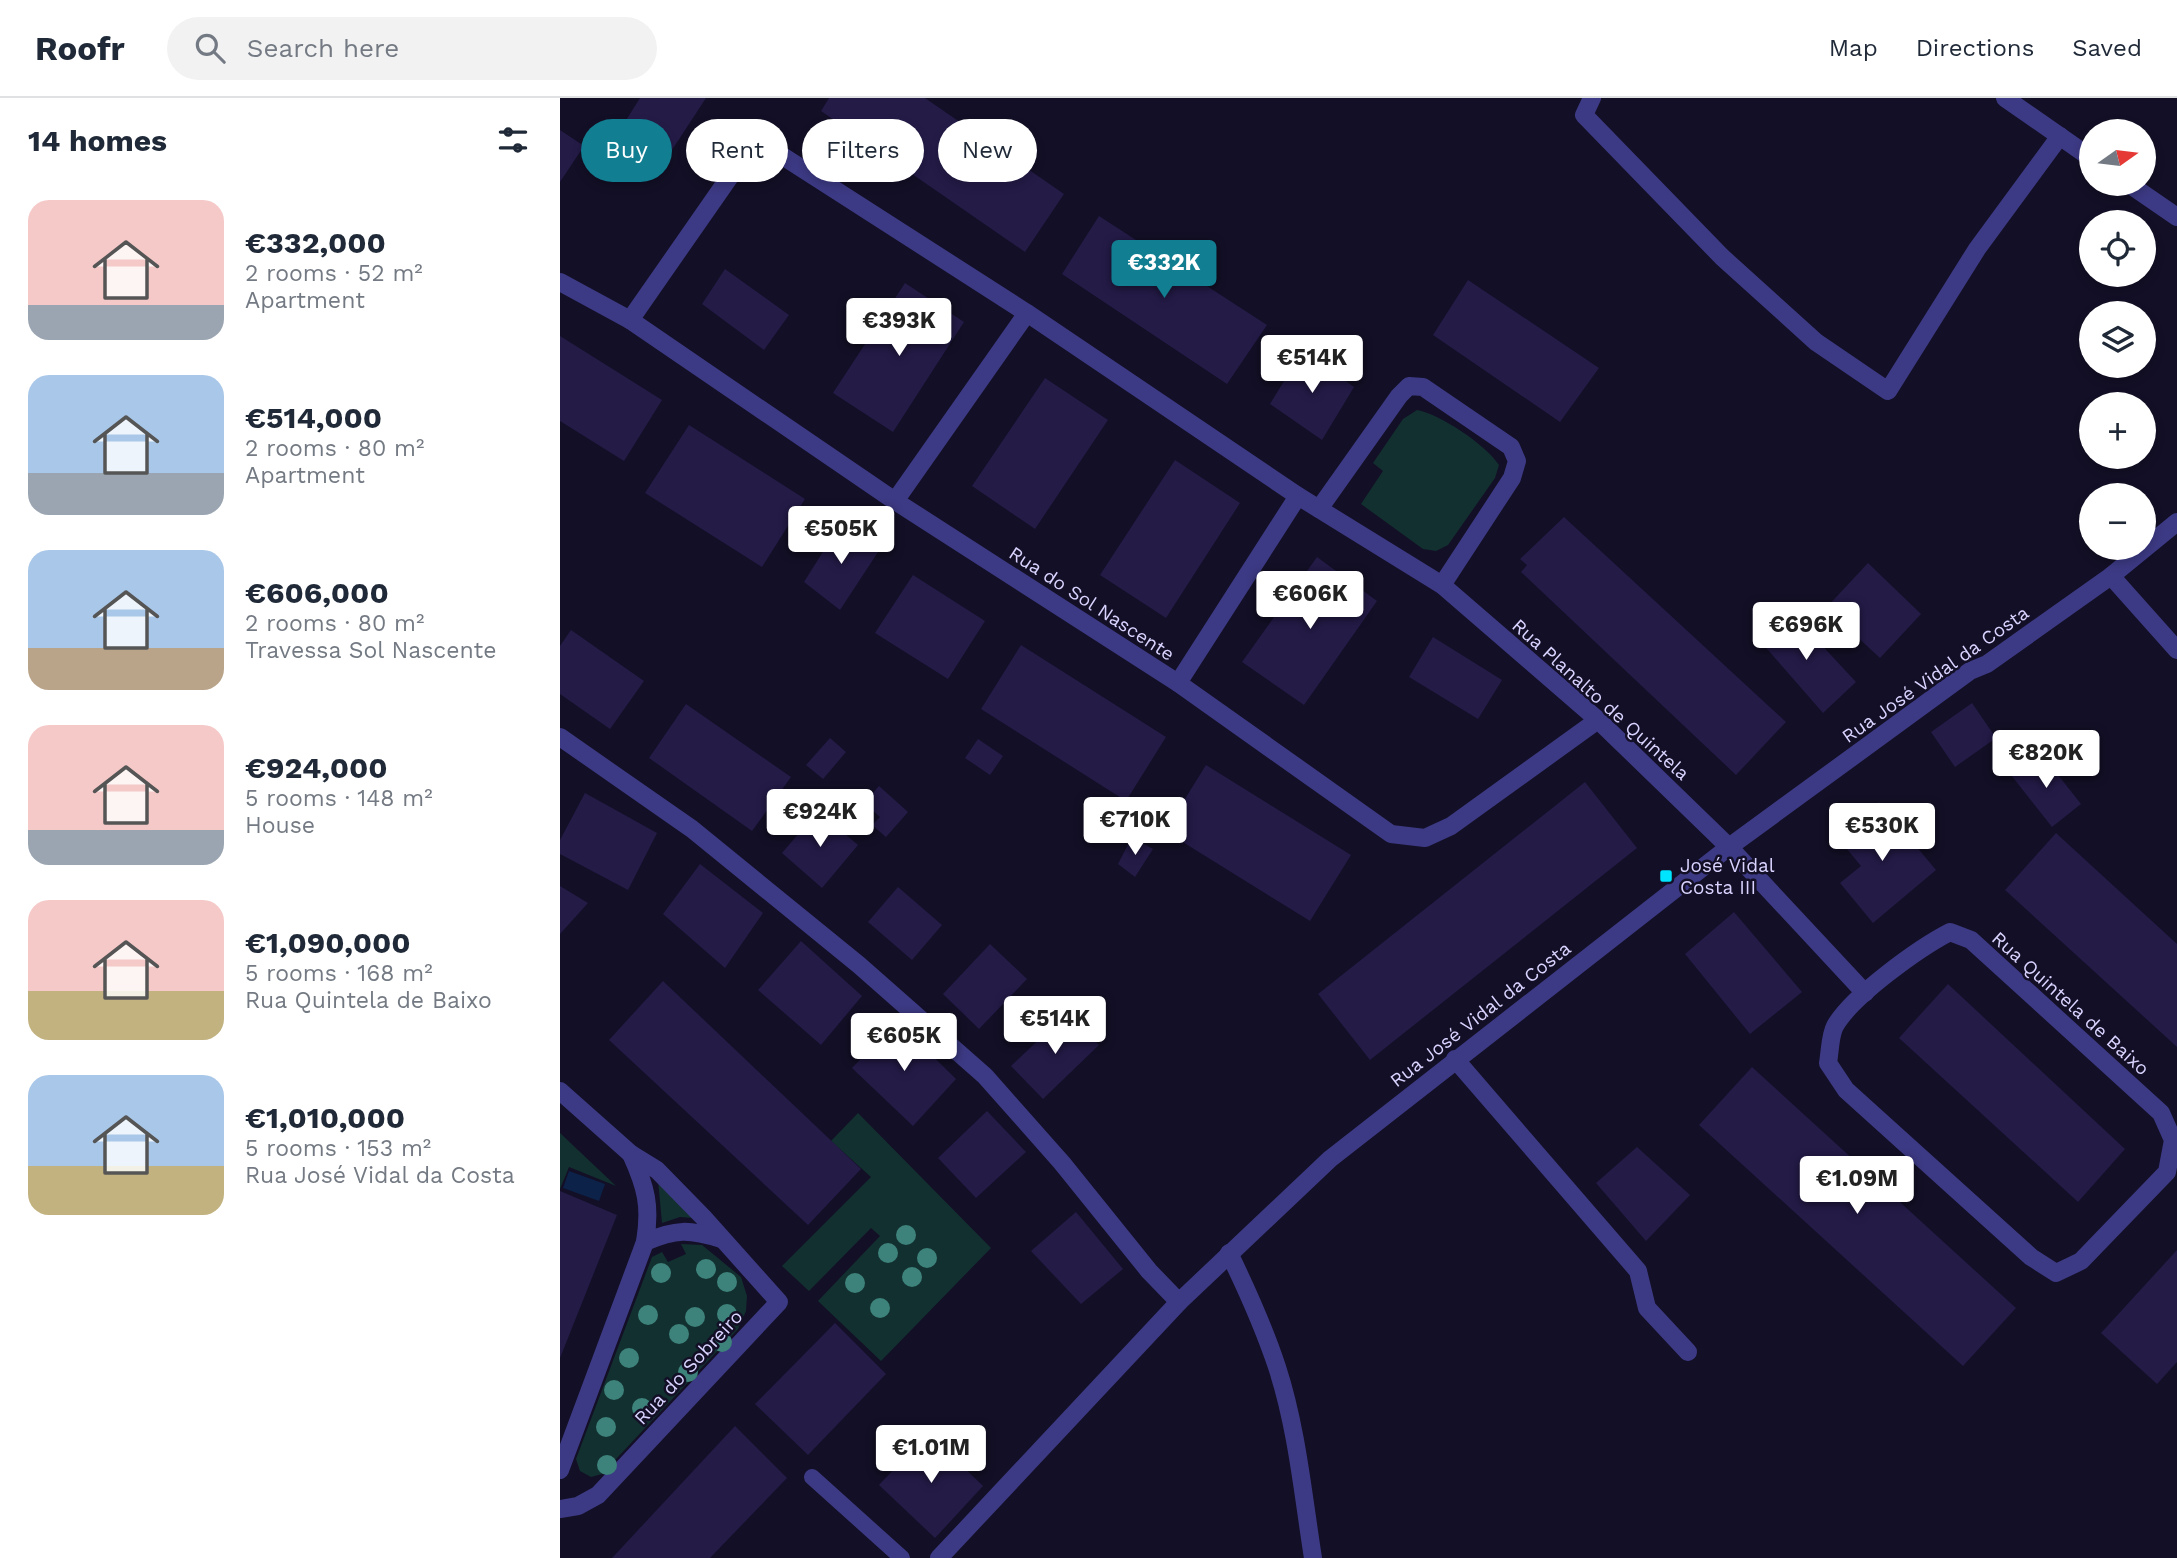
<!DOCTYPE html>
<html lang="en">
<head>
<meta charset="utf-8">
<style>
  :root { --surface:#fff; --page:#f2f2f3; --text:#1f2937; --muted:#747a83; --line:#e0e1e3; --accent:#117e91 }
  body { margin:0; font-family:"Work Sans",sans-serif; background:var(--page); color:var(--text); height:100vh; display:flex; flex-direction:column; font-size:26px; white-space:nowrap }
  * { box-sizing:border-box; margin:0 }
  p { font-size:23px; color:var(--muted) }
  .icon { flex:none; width:38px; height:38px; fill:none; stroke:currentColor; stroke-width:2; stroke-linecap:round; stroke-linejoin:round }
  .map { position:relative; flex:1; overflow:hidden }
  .sheet { display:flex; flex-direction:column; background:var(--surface); width:560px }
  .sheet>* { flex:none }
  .top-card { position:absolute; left:21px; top:21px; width:665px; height:63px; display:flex; gap:14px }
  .needle { width:46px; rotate:76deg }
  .controls { position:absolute; left:1519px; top:21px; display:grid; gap:14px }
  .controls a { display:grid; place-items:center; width:77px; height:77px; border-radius:50%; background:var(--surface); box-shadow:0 4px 10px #0003; font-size:35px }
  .price { position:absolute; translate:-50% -60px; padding:0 16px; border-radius:7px; background:#fff; color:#222; font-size:23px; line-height:46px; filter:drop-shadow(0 2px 4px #0008) }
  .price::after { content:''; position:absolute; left:50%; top:42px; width:21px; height:16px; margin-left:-10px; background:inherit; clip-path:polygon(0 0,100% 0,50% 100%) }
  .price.active { background:var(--accent); color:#fff }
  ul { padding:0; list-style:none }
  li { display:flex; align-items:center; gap:21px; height:175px; padding:0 28px }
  li span { display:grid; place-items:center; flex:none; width:196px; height:140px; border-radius:21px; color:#555 }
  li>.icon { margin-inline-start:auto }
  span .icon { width:84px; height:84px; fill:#fffc; stroke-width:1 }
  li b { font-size:30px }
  h2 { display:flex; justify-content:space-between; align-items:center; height:84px; padding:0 28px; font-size:30px }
  .chip { padding:0 24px; border-radius:32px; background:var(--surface); box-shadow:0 4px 10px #0003; font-size:24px; line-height:63px }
  .chip.active { background:var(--accent); color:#fff }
  header { display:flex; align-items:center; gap:42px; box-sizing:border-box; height:98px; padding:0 35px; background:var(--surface); border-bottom:2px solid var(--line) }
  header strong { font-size:33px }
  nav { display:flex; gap:38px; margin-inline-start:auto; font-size:24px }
  .search { width:490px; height:63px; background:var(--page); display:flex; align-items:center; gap:18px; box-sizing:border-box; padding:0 24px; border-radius:38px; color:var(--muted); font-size:26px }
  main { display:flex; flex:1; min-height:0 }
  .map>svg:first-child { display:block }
  .green { fill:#12302f }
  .water { fill:#0c2248 }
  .building { fill:#241b47 }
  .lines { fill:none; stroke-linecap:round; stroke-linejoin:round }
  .lane { stroke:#3d3a85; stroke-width:16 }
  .street { stroke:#3d3a85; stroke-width:18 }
  .tree { fill:#3d827b }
  .poi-dot { fill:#00e5ff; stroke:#130f26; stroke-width:2.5 }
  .labels { text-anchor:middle; stroke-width:5; stroke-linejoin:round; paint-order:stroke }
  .street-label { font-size:19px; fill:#d9d4ff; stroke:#130f26 }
  .poi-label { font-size:19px; fill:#d9d4ff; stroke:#130f26; text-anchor:start }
</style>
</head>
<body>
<header>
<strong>Roofr</strong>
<div class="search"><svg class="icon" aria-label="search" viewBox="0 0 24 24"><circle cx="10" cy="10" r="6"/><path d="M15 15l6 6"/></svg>Search here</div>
<nav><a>Map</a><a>Directions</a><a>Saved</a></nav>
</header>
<main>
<section class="sheet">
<h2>14 homes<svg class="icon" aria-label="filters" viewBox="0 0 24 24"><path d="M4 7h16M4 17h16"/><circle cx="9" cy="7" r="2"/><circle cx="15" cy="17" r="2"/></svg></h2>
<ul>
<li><span style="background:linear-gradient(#f6c9c9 75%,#9aa5b1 0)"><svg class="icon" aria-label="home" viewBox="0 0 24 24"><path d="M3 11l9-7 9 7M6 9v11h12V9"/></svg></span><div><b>€332,000</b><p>2 rooms · 52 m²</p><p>Apartment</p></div></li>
<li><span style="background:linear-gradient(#a9c7e8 70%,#9aa5b1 0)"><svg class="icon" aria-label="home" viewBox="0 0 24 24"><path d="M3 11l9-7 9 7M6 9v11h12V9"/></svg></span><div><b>€514,000</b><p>2 rooms · 80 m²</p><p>Apartment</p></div></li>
<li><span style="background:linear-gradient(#a9c7e8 70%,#b9a48a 0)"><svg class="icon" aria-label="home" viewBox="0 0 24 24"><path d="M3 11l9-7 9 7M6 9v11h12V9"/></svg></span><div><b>€606,000</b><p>2 rooms · 80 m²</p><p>Travessa Sol Nascente</p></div></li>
<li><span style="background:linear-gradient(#f6c9c9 75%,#9aa5b1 0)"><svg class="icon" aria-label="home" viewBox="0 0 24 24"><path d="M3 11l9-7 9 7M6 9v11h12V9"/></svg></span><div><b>€924,000</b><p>5 rooms · 148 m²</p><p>House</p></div></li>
<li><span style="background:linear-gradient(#f6c9c9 65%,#c2b280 0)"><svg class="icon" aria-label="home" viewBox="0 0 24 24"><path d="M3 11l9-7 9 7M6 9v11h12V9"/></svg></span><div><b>€1,090,000</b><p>5 rooms · 168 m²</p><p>Rua Quintela de Baixo</p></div></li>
<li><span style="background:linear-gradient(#a9c7e8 65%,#c2b280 0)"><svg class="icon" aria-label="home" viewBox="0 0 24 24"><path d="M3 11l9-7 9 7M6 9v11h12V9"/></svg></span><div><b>€1,010,000</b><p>5 rooms · 153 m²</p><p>Rua José Vidal da Costa</p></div></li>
</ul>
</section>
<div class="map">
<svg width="1617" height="1460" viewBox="0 0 1617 1460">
  <rect width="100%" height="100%" fill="#130f26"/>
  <!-- green -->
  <g class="green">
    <path d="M857 312C880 316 926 347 939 367L935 380 888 447 876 453 863 451 801 406 823 373 813 365 843 321Z"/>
    <polygon points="298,1015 431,1150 321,1263 258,1203 320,1138 311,1130 249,1193 222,1168 311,1079 271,1043"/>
    <polygon points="0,1035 56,1088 9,1069 0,1091"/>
    <polygon points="98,1082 133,1120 120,1119 102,1125"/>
    <polygon points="121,1146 142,1147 181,1179 187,1198 186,1213 178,1231 42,1376 31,1379 20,1373 16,1361 92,1159 102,1154 108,1164 126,1156"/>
  </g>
  <!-- water -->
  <polygon class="water" points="9,1073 45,1086 39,1103 3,1090"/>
  <!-- building -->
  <g class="building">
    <polygon points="80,0 146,0 108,58 63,27"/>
    <polygon points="269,0 365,0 504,96 465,154 261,13"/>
    <polygon points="0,32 24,48 0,84"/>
    <polygon points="539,118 707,227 667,286 502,176"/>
    <polygon points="165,171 229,217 204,252 142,206"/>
    <polygon points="908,182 1039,270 1000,324 873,237"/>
    <polygon points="345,185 404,224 333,334 273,295"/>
    <polygon points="0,238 102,302 64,363 0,323"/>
    <polygon points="743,252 794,289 762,342 710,306"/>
    <polygon points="485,280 548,322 475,431 412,388"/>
    <polygon points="129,327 245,401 202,469 85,395"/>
    <polygon points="615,362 680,405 606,520 540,477"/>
    <polygon points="1004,419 1226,624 1176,677 961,474 967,467 960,461"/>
    <polygon points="281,425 320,451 280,512 244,484"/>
    <polygon points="757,459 817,503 744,607 682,564"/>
    <polygon points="1308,465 1361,516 1320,560 1266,510"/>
    <polygon points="353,477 425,523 388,581 315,535"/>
    <polygon points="1216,516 1236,537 1245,529 1296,584 1263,615 1194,536"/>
    <polygon points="11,532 84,583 50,631 0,596 0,548"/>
    <polygon points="873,539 942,582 918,621 849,579"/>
    <polygon points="461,547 606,639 566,703 421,611"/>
    <polygon points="1412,605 1436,640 1395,669 1371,634"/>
    <polygon points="126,606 231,679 192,733 89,660"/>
    <polygon points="270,640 286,654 263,681 246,667"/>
    <polygon points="418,641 443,658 430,677 405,660"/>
    <polygon points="1480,654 1521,706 1492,729 1451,677"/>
    <polygon points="646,667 791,757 750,823 605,733"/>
    <polygon points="1025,684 1077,750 810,962 758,896"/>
    <polygon points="319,688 348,714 326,739 312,727 320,719 304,705"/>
    <polygon points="25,695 97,735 68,792 0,756 0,742"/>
    <polygon points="1319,704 1376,772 1313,825 1280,785 1301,768 1277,739"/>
    <polygon points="258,713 298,747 262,790 222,755"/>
    <polygon points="1496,735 1617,846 1617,949 1445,792"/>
    <polygon points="572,739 593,751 575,779 558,766"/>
    <polygon points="140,766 203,815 165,870 103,816"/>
    <polygon points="0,788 28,805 0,836"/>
    <polygon points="338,789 382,827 352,862 308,824"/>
    <polygon points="1174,814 1242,894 1190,936 1125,856"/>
    <polygon points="241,843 302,898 261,947 198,892"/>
    <polygon points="430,846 467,881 419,931 383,896"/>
    <polygon points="103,883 301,1071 248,1127 49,942"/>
    <polygon points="1388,886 1565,1051 1518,1104 1339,940"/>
    <polygon points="508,914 539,947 483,1001 451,968"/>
    <polygon points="337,923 396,981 353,1028 292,970"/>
    <polygon points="1192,969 1456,1210 1403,1268 1139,1027"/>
    <polygon points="427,1013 466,1054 416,1100 378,1060"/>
    <polygon points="1077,1049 1130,1097 1086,1143 1036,1085"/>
    <polygon points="0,1093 57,1117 0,1260"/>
    <polygon points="516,1114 563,1171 521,1206 471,1153"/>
    <polygon points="1617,1152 1617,1264 1597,1286 1541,1235"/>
    <polygon points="275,1225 326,1276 248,1357 195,1306"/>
    <polygon points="175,1328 227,1380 150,1460 52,1460"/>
    <polygon points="368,1335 423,1388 375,1440 319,1387"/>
  </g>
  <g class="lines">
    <!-- lane -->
    <polyline class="lane" points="252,1379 342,1460"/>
    <!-- street -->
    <g class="street">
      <polyline points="1032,0 1024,17 1162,159 1256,244 1328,293 1417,151 1500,38"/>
      <polyline points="1445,0 1531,60"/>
      <polyline points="1569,86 1617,119"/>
      <polyline points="0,184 70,222 335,403 618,585 831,736 865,740 891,728 1038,622"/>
      <polyline points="70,222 196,41 467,215 738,398 882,487 1038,622 1169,749 1305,895"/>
      <polyline points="335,403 467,215"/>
      <polyline points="759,411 839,298 849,288 863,289 951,349 957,363 952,380 882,487"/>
      <polyline points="1551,478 1617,552"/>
      <polyline points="618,585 738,398"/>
      <polyline points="0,639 132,731 299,867 425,978 502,1065 589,1173 619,1204"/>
      <path d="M1390 834 1411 842 1601 1015 1613 1042 1607 1074 1521 1163 1496 1175 1471 1159 1286 992 1268 965C1270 954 1270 937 1275 928 1292 898 1359 850 1390 834Z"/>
      <polyline points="895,961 1078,1173 1087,1210 1128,1254"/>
      <polyline points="0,993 71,1056 97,1072 143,1119 219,1204 38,1397 18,1408 0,1411"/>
      <path d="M85 1144C116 1131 129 1131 161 1141"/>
      <path d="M669 1155C687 1192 704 1230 717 1269 737 1330 743 1397 753 1460"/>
      <path d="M0 1372 85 1144C91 1108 86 1089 71 1056"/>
      <polyline points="379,1460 619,1204 770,1061 1169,749 1410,573 1427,566 1551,478 1617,424"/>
    </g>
  </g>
  <!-- trees -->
  <g class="tree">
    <circle cx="346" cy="1137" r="10"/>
    <circle cx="328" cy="1155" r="10"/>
    <circle cx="367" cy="1160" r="10"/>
    <circle cx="146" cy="1171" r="10"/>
    <circle cx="101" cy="1175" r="10"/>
    <circle cx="352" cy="1179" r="10"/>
    <circle cx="167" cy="1184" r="10"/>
    <circle cx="295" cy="1185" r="10"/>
    <circle cx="320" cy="1210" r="10"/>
    <circle cx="167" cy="1216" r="10"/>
    <circle cx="88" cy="1217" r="10"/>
    <circle cx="135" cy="1219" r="10"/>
    <circle cx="119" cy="1236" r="10"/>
    <circle cx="162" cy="1244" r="10"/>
    <circle cx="69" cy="1260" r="10"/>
    <circle cx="128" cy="1274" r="10"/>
    <circle cx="54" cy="1292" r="10"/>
    <circle cx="82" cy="1310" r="10"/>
    <circle cx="46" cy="1329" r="10"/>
    <circle cx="47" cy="1367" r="10"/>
  </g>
  <!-- markers -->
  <rect class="poi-dot" x="1099" y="771" width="14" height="14" rx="3.5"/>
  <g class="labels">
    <!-- street labels -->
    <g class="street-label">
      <text transform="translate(532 505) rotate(33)" y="7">Rua do Sol Nascente</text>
      <text transform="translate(1375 576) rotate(-35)" y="7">Rua José Vidal da Costa</text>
      <text transform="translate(1041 601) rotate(42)" y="7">Rua Planalto de Quintela</text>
      <text transform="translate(1511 905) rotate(42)" y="7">Rua Quintela de Baixo</text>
      <text transform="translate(920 916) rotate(-38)" y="7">Rua José Vidal da Costa</text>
      <text transform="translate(128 1269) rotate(-47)" y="7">Rua do Sobreiro</text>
    </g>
    <!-- poi labels -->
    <g class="poi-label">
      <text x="1120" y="774">José Vidal<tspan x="1120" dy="22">Costa III</tspan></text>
    </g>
  </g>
</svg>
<div class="controls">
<a><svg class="needle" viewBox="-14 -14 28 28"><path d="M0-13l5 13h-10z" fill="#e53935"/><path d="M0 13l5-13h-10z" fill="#747a83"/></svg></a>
<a><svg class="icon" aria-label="locate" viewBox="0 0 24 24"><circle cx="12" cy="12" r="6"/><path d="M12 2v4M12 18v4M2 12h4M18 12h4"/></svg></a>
<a><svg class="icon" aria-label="layers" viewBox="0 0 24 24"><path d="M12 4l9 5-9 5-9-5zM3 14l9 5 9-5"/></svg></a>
<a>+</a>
<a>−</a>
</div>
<b class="price active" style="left:604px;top:202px">€332K</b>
<b class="price" style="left:339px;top:260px">€393K</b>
<b class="price" style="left:752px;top:297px">€514K</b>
<b class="price" style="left:281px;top:468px">€505K</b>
<b class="price" style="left:750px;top:533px">€606K</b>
<b class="price" style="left:1246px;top:564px">€696K</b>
<b class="price" style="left:1486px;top:692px">€820K</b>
<b class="price" style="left:260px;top:751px">€924K</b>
<b class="price" style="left:575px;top:759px">€710K</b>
<b class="price" style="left:1322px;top:765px">€530K</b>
<b class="price" style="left:495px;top:958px">€514K</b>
<b class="price" style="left:344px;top:975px">€605K</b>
<b class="price" style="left:1297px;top:1118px">€1.09M</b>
<b class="price" style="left:371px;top:1387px">€1.01M</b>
<div class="top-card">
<a class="chip active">Buy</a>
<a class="chip">Rent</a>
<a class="chip">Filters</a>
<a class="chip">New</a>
</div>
</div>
</main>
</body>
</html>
